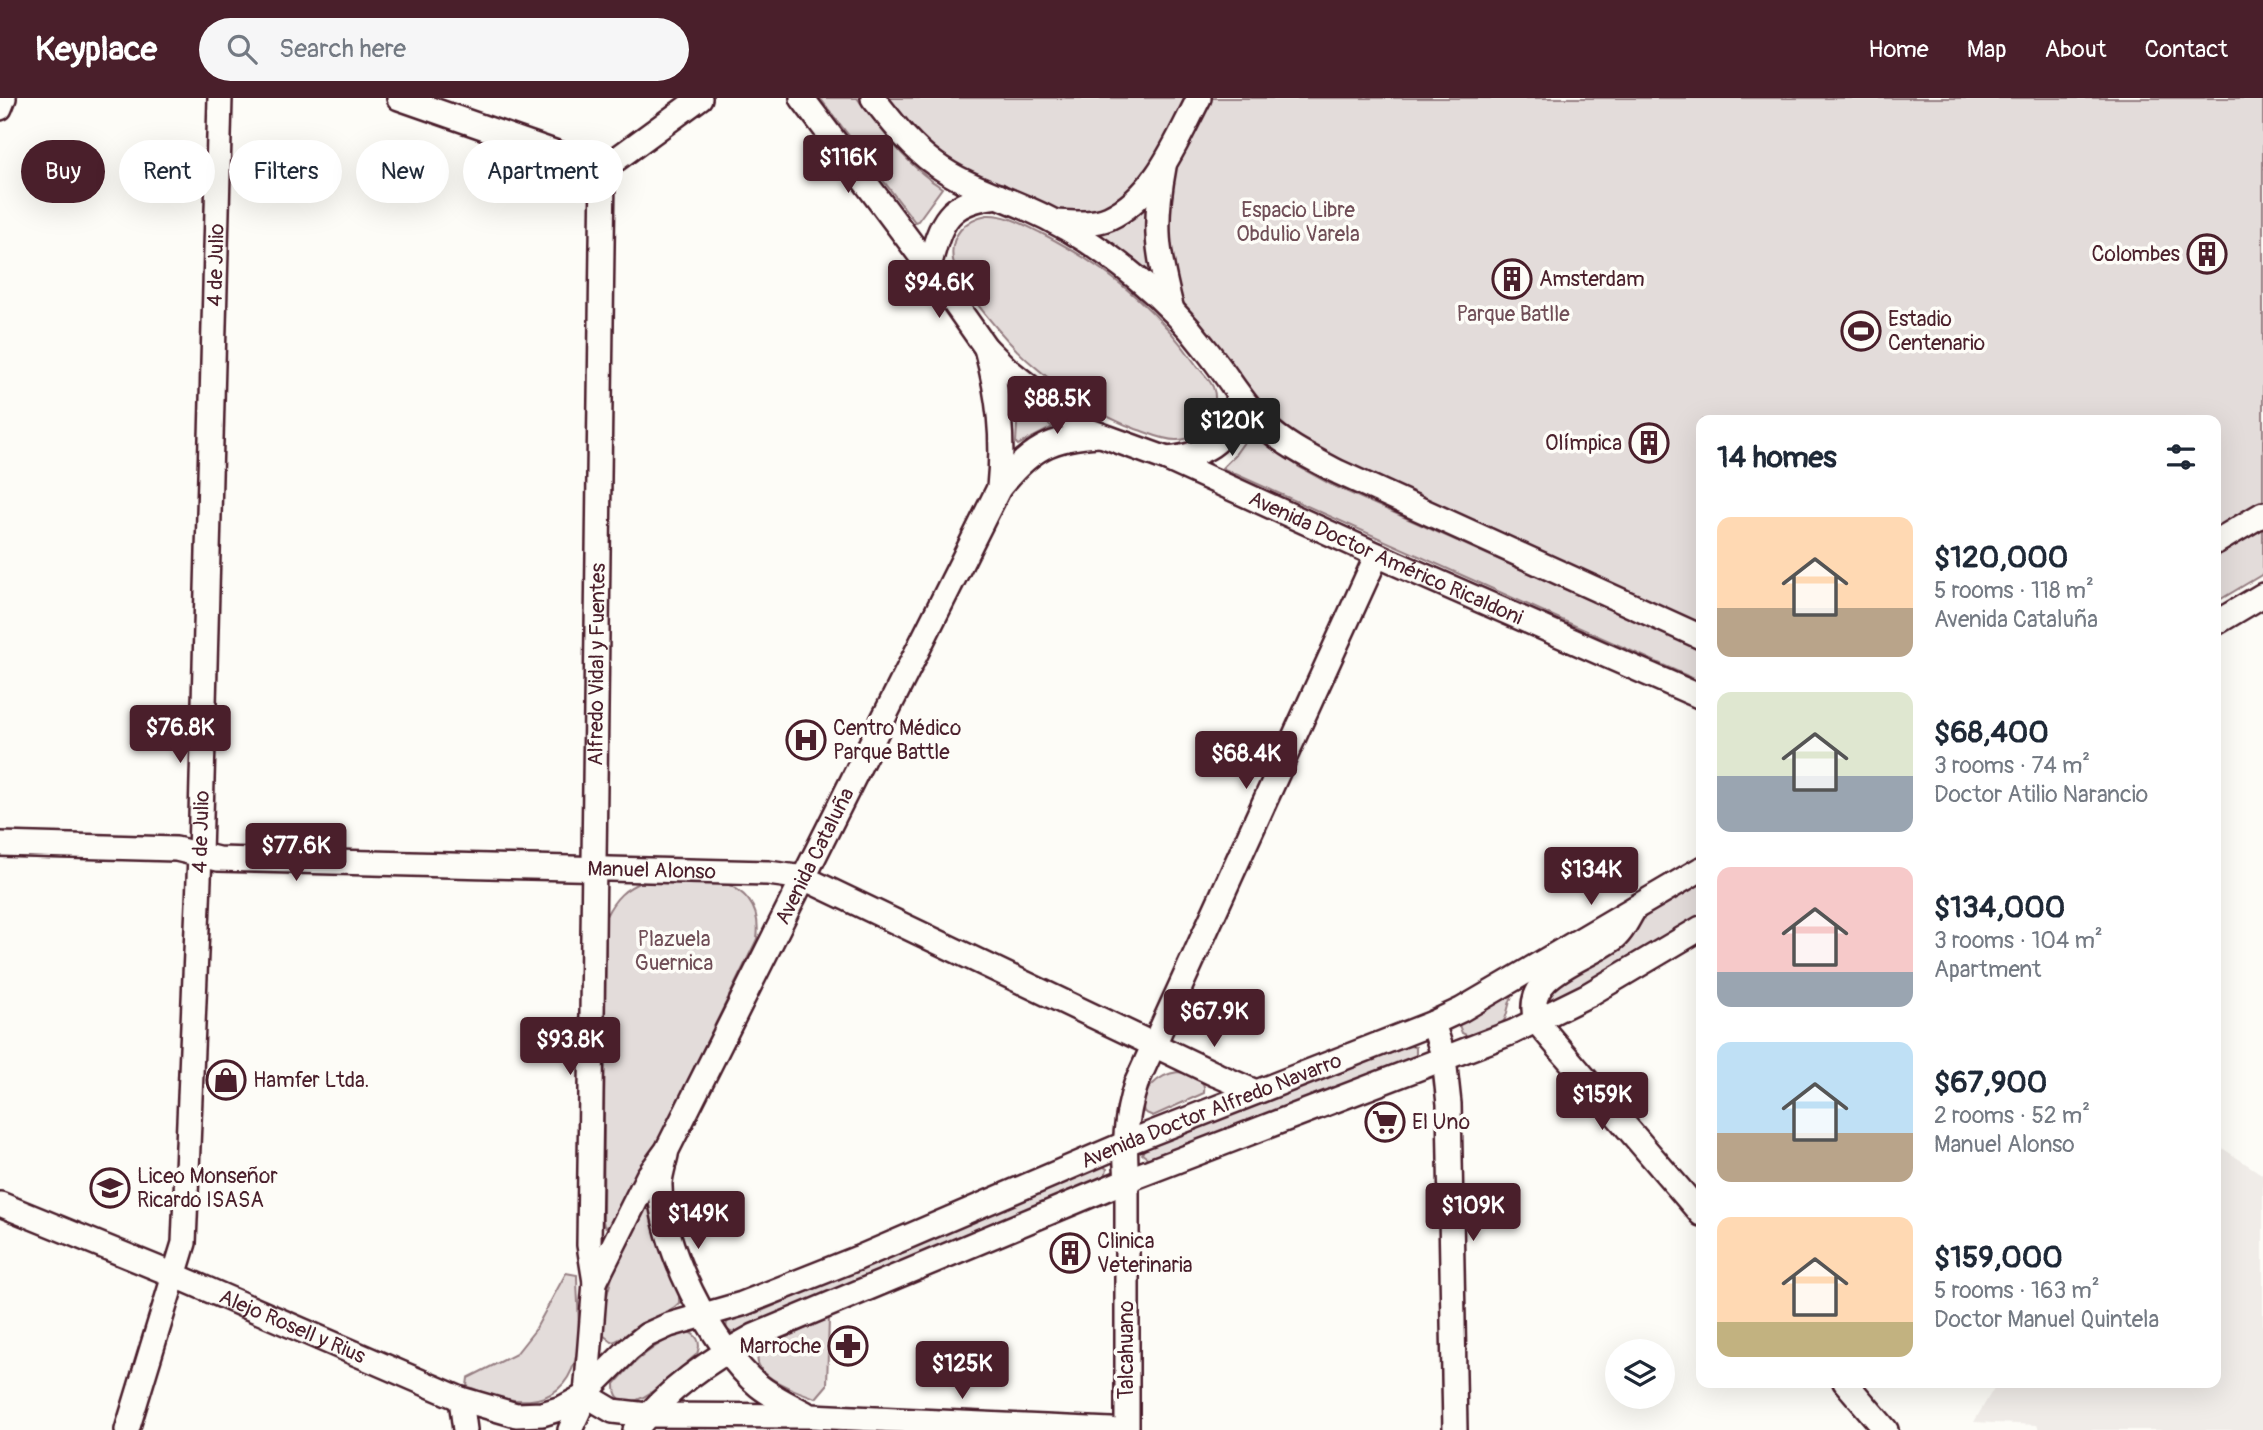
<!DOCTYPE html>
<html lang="en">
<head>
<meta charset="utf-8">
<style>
  :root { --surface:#fff; --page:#f6f6f7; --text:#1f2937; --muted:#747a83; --accent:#4a1f2b }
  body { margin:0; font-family:Pangolin,sans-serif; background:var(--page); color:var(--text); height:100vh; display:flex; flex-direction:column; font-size:26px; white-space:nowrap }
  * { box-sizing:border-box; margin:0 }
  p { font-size:23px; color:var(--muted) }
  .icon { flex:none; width:38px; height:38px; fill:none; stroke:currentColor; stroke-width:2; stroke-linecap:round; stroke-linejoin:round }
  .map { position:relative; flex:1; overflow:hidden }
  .panel { position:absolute; left:1696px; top:317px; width:525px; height:973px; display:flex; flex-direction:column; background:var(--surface); border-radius:14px; box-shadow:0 7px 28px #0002 }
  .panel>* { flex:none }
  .banner { position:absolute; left:21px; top:42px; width:665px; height:63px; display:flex; gap:14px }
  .buttons { position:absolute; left:1605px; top:1241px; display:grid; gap:14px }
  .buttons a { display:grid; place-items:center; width:70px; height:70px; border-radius:50%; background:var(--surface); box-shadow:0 7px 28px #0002; font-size:35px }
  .price { position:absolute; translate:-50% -60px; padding:0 16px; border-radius:7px; background:var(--accent); color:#fff; font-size:23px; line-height:46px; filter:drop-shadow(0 2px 4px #0008) }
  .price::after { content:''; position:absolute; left:50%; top:42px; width:21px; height:16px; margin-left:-10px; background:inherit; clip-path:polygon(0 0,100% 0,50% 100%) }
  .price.current { background:#222; color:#fff }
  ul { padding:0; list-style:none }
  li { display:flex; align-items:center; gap:21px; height:175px; padding:0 21px }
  li span { display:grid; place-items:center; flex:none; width:196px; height:140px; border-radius:14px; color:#555 }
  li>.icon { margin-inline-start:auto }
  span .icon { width:84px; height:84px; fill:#fffc; stroke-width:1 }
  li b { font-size:30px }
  h2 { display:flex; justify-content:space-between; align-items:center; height:84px; padding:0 21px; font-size:30px }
  .tag { padding:0 24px; border-radius:32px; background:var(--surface); box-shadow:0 7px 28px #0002; font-size:24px; line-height:63px }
  .tag.current { background:var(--accent); color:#fff }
  header { display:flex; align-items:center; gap:42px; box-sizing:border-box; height:98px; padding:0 35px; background:var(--accent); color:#fff }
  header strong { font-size:33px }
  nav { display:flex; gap:38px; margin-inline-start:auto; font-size:24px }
  .search { width:490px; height:63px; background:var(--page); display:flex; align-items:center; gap:18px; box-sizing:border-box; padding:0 24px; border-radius:38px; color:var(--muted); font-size:26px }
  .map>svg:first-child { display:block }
  .built { fill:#f0ece8 }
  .green { fill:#e3dcda; stroke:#967e82; stroke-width:2 }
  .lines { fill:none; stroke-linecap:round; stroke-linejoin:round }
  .minor-casing { stroke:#4a1f2b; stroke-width:28 }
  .minor { stroke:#fdfcf7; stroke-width:23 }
  .labels { text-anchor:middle; stroke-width:7; stroke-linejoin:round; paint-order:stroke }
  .park-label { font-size:21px; fill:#704e57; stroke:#fdfcf7 }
  .poi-label { font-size:21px; fill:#4a1f2b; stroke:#fdfcf7; text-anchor:start }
  .street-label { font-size:21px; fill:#4a1f2b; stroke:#fdfcf7 }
</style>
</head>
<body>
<header>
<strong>Keyplace</strong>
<div class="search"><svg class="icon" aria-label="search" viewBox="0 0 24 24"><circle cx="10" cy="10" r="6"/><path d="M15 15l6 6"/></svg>Search here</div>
<nav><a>Home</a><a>Map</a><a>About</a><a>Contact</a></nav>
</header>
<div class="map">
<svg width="2263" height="1332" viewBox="0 0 2263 1332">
  <rect width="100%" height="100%" fill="#fdfcf7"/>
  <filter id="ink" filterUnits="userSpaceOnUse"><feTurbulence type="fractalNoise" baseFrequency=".0143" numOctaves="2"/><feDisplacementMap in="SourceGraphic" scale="14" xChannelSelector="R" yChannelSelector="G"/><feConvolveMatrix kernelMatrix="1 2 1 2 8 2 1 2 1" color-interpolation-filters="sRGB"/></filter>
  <g filter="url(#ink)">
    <!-- built -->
    <polygon class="built" points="2216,1046 2263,1077 2263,1332 2039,1332 2037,1327 1974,1324 1997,1285 2216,1284"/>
    <!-- green -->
    <g class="green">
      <path d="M820 0H857C883 33 907 68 942 90L918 123 915 124Z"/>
      <polygon points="873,0 2263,0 2263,416 2216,444 2216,322 1701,322 1701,539 1312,360 1137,179 952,77"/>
      <path d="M987 117C1007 116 1024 127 1041 135 1104 167 1157 210 1197 268 1202 274 1210 282 1213 289 1222 312 1201 343 1176 342 1162 342 1149 335 1136 331 1098 317 1063 293 1033 267 1011 249 958 189 953 162 949 138 965 121 987 117Z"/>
      <polygon points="1018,307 1019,307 1053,329 1018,347 1016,345"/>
      <polygon points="1252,333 1299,369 1332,387 1701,552 1701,584 1222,370 1234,358"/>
      <polygon points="2263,431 2263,476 2216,504 2216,459"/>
      <path d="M644 783 722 784C749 794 761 812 757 841L617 1127 610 1131 604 1128 603 1123 606 818C615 800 625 790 644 783Z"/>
      <polygon points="1701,783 1701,818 1559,900 1552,902 1546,898 1546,893 1640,818"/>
      <path d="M1515 893C1508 903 1509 911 1505 921 1500 931 1478 935 1468 938L1462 935 1459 927 1461 923Z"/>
      <polygon points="1409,948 1416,949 1416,958 1149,1061 1142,1056 1145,1049"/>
      <path d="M1178 974C1190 976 1207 980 1204 995L1153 1018 1144 1014C1138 994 1159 976 1178 974Z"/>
      <polygon points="1101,1067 1107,1071 1105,1078 736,1236 726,1232 727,1224 731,1222 759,1214"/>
      <path d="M648 1107 651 1111 654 1132 679 1195V1205C668 1217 650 1219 637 1228 628 1234 622 1242 612 1244L603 1237C603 1184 622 1154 644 1108Z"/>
      <path d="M566 1175 577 1177C577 1204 582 1237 575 1263 559 1317 505 1305 467 1288L468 1280 516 1256 535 1232Z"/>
      <path d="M829 1220 827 1287 816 1300C799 1294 741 1276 762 1250Z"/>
      <path d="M685 1233C697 1236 702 1244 697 1256 683 1267 637 1316 620 1301 615 1297 615 1292 615 1286 635 1261 656 1245 685 1233Z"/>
    </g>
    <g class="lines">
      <!-- minor casing -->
      <g class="minor-casing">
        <g id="minor">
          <polyline points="399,0 603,71"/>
          <path id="s1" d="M802 0 929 169 986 250 1007 271 1066 318 1090 333 1167 361 1395 465 1701 599"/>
          <path d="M873 0C892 24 910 48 935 66 962 86 995 96 1026 110 1065 127 1105 153 1138 181 1162 201 1185 224 1204 249 1226 275 1242 305 1266 329 1286 348 1314 361 1338 374L1701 539"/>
          <polyline points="0,10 4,0"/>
          <path d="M1164 69C1153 128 1157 154 1172 212"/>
          <polyline points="603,71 700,0"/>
          <path d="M1055 124C1072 125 1093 127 1109 120 1155 99 1177 42 1199 0"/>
          <path d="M929 169C941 123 947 103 999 98"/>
          <path d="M986 250C999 299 1004 339 999 390"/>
          <path d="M1167 361C1209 357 1232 341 1238 297"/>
          <polyline points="2216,444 2263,416"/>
          <polyline points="2216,525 2263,497"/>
          <path id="s2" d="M0 746 176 751 218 761 768 775 804 780 1217 977 1256 994"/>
          <path d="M1635 810C1628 820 1622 836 1612 842 1583 863 1522 877 1536 923L1701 1116"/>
          <polyline points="1433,925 1444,960 1449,1006 1455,1332"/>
          <path d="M666 1057C664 1066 661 1075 660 1084 658 1143 713 1251 759 1288 773 1299 789 1307 805 1315"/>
          <path id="s3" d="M0 1106 174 1177 461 1301 516 1317 542 1316 562 1310 586 1297"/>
          <path id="s4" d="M595 1184 589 1147 603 71"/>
          <polyline points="1845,1284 1886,1332"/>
          <path id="s5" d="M586 1297 595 1184 648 1078 667 1052 999 390C1030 351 1051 339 1100 337"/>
          <polyline points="586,1297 613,1313 647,1317 811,1318 1111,1332"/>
          <polyline points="461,1301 465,1332"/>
          <path id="s6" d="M127 1332 184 1145 200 757 220 0"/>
          <path id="s7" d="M570 1332 586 1297 597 1283 628 1252 647 1237 669 1227 742 1206 858 1160 1124 1046 1433 925 1461 912 1701 771"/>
          <path d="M635 1332C668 1291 708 1263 754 1238L1127 1082 1513 934 1588 897 1701 830"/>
          <path d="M1127 1332V1082C1124 1046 1125 1021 1136 986L1377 457"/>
        </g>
      </g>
      <!-- minor -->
      <use href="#minor" class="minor"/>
    </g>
  </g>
  <!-- icons -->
  <defs>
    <g id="building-ring" transform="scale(2.0125)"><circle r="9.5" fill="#fdfcf7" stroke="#4a1f2b" stroke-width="1.5"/><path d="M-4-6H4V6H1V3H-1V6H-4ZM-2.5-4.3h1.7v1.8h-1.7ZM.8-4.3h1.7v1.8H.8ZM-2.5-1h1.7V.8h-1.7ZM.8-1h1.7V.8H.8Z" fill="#4a1f2b"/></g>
    <g id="stadium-ring" transform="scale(2.0125)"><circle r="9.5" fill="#fdfcf7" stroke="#4a1f2b" stroke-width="1.5"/><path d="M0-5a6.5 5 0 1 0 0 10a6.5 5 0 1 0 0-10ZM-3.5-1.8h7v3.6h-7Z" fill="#4a1f2b"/></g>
    <g id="hospital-ring" transform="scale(2.0125)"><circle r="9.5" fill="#fdfcf7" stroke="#4a1f2b" stroke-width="1.5"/><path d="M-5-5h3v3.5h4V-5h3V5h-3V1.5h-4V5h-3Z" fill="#4a1f2b"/></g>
    <g id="shop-ring" transform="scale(2.0125)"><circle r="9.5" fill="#fdfcf7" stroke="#4a1f2b" stroke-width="1.5"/><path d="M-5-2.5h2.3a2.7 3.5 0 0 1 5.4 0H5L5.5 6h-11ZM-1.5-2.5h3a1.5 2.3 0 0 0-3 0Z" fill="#4a1f2b"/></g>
    <g id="supermarket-ring" transform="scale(2.0125)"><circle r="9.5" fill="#fdfcf7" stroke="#4a1f2b" stroke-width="1.5"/><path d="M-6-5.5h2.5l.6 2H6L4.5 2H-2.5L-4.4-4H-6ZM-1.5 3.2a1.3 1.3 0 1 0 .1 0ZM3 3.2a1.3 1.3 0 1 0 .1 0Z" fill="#4a1f2b"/></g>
    <g id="school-ring" transform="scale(2.0125)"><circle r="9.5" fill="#fdfcf7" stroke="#4a1f2b" stroke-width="1.5"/><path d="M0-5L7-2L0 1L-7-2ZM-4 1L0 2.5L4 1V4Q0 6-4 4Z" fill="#4a1f2b"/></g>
    <g id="pharmacy-ring" transform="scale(2.0125)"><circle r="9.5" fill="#fdfcf7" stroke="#4a1f2b" stroke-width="1.5"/><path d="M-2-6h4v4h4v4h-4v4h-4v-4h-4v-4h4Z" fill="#4a1f2b"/></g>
  </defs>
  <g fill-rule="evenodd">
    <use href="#building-ring" x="2207" y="156"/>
    <use href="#building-ring" x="1512" y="181"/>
    <use href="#stadium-ring" x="1861" y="233"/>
    <use href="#building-ring" x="1649" y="345"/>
    <use href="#hospital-ring" x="806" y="642"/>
    <use href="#shop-ring" x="226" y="982"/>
    <use href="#supermarket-ring" x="1385" y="1024"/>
    <use href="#school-ring" x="110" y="1090"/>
    <use href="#building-ring" x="1070" y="1155"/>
    <use href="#pharmacy-ring" x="848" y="1248"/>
  </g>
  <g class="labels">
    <!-- park labels -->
    <g class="park-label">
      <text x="1298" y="119">Espacio Libre<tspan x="1298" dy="24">Obdulio Varela</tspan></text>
      <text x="1513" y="223">Parque Batlle</text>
      <text x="674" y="848">Plazuela<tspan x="674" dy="24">Guernica</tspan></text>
    </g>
    <!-- poi labels -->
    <g class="poi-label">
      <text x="2180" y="163" text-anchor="end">Colombes</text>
      <text x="1539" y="188">Amsterdam</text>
      <text x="1888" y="228">Estadio<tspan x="1888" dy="24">Centenario</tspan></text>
      <text x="1622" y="352" text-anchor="end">Olímpica</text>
      <text x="833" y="637">Centro Médico<tspan x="833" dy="24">Parque Battle</tspan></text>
      <text x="253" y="989">Hamfer Ltda.</text>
      <text x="1412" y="1031">El Uno</text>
      <text x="137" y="1085">Liceo Monseñor<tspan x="137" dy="24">Ricardo ISASA</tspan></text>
      <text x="1097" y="1150">Clinica<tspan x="1097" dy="24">Veterinaria</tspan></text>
      <text x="821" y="1255" text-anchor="end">Marroche</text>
    </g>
    <!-- street labels -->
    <g class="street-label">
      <text dy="7" stroke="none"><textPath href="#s6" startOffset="1174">4 de Julio</textPath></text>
      <text dy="7" stroke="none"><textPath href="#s1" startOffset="766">Avenida Doctor Américo Ricaldoni</textPath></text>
      <text dy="7" stroke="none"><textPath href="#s4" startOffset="618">Alfredo Vidal y Fuentes</textPath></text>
      <text dy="7" stroke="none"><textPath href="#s6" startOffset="607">4 de Julio</textPath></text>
      <text dy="7" stroke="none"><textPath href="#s5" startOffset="593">Avenida Cataluña</textPath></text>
      <text dy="7" stroke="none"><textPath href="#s2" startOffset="653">Manuel Alonso</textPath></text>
      <text dy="7" stroke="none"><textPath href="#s7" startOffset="732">Avenida Doctor Alfredo Navarro</textPath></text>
      <text dy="7" stroke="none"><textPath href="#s3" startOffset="317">Alejo Rosell y Rius</textPath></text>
      <text transform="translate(1126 1252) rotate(-90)" y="7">Talcahuano</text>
    </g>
  </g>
</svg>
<div class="buttons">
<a><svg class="icon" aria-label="layers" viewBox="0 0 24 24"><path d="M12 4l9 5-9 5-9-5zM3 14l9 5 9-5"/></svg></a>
</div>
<b class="price" style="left:848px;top:97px">$116K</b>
<b class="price" style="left:939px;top:222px">$94.6K</b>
<b class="price" style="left:1057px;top:338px">$88.5K</b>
<b class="price current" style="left:1232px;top:360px">$120K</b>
<b class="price" style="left:180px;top:667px">$76.8K</b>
<b class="price" style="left:1246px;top:693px">$68.4K</b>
<b class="price" style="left:296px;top:785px">$77.6K</b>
<b class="price" style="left:1591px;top:809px">$134K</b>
<b class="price" style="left:1214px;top:951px">$67.9K</b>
<b class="price" style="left:570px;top:979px">$93.8K</b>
<b class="price" style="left:1602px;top:1034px">$159K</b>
<b class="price" style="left:1473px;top:1145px">$109K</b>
<b class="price" style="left:698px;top:1153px">$149K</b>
<b class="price" style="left:962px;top:1303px">$125K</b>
<div class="banner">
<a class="tag current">Buy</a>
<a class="tag">Rent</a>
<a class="tag">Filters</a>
<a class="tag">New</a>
<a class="tag">Apartment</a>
</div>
<section class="panel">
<h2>14 homes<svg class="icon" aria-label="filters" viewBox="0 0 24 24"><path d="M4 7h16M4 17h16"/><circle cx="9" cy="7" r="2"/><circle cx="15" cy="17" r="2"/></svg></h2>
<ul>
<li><span style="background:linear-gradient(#ffd9b3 65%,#b9a48a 0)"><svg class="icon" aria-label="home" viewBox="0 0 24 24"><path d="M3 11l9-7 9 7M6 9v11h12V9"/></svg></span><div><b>$120,000</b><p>5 rooms · 118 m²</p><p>Avenida Cataluña</p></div></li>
<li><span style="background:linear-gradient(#dfe7d0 60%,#9aa5b1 0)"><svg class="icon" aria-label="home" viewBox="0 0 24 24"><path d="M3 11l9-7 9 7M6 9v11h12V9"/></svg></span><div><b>$68,400</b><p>3 rooms · 74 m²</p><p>Doctor Atilio Narancio</p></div></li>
<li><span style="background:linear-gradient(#f6c9c9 75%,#9aa5b1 0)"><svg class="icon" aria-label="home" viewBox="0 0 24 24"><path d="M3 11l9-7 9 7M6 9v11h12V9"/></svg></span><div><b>$134,000</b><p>3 rooms · 104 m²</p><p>Apartment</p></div></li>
<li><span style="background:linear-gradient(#bfe0f5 65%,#b9a48a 0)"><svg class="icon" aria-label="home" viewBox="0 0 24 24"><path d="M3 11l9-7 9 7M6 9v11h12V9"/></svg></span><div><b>$67,900</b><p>2 rooms · 52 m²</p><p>Manuel Alonso</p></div></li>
<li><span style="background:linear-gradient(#ffd9b3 75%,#c2b280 0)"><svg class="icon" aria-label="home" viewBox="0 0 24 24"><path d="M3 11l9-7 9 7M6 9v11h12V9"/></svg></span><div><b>$159,000</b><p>5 rooms · 163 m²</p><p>Doctor Manuel Quintela</p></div></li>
</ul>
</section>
</div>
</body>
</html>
